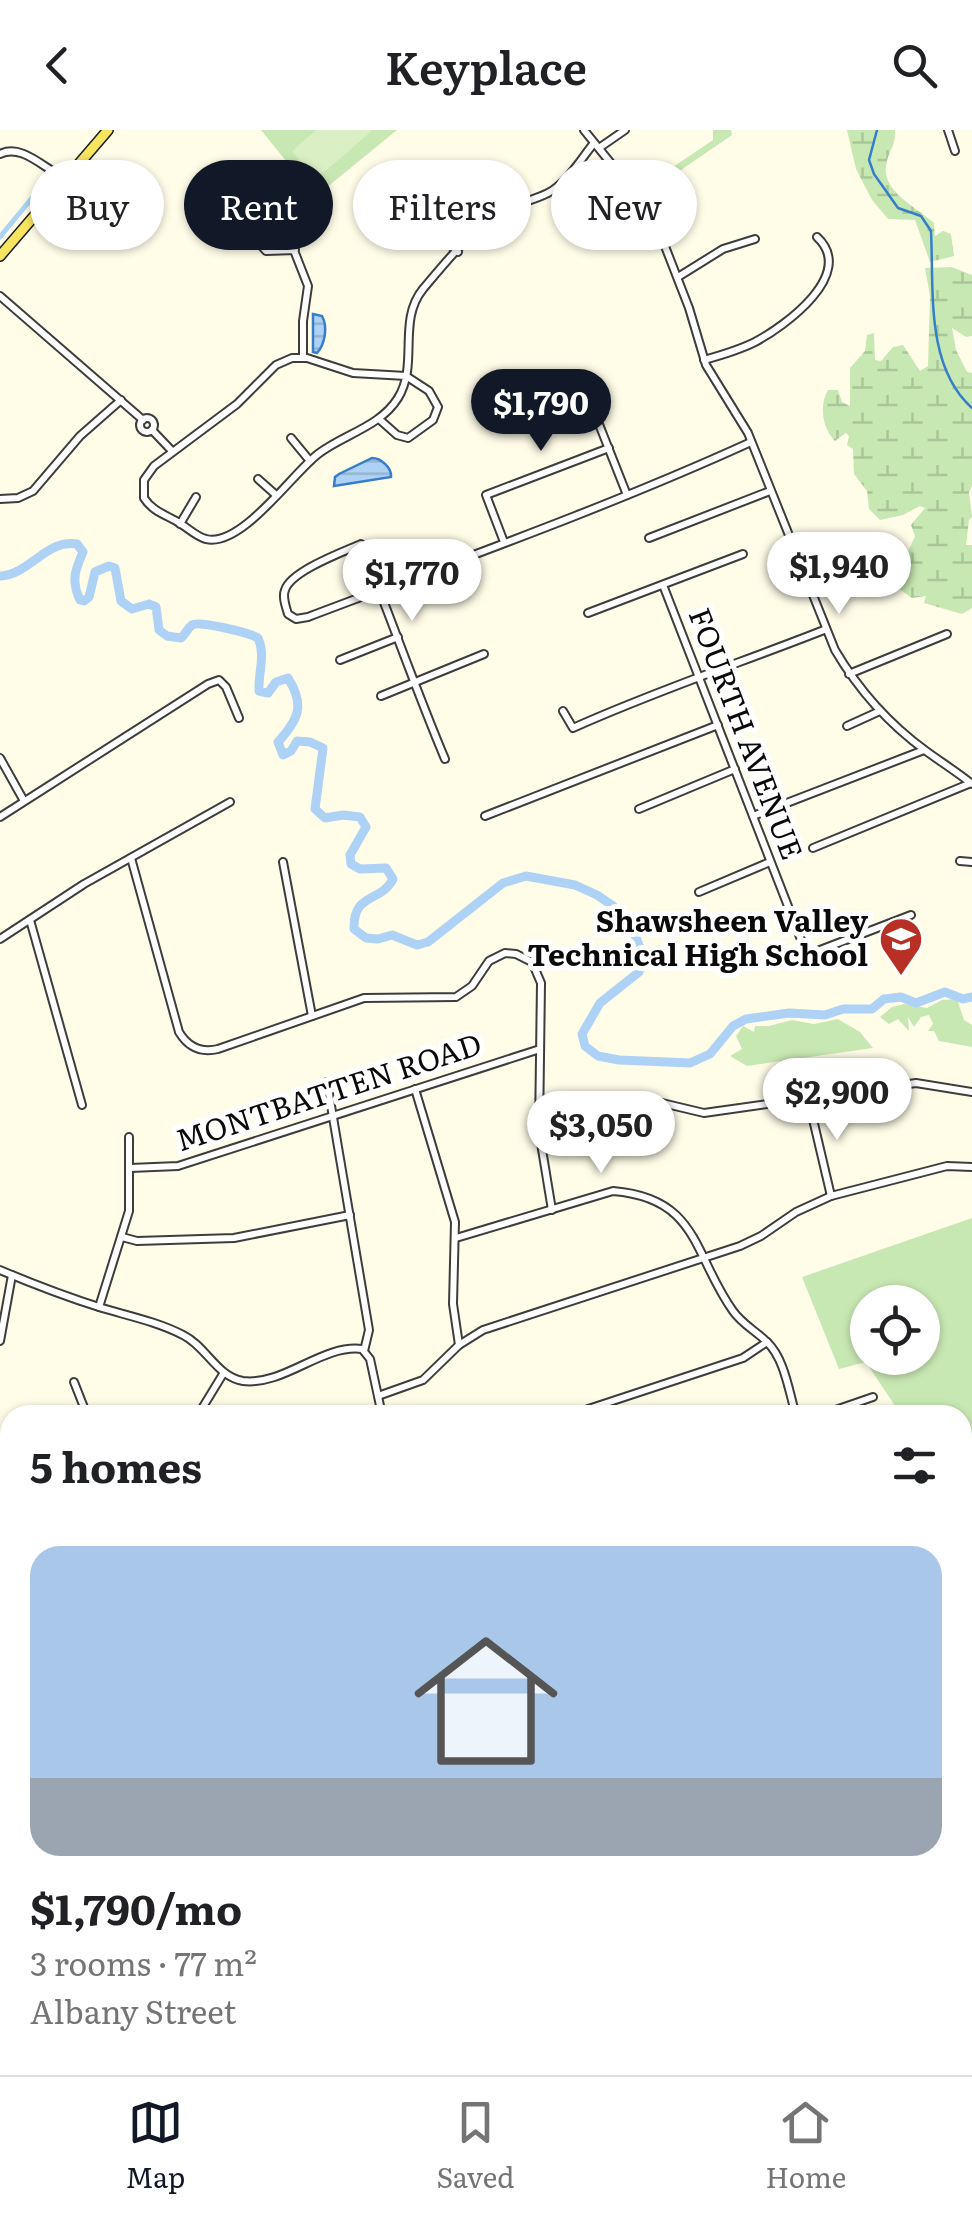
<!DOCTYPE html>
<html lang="en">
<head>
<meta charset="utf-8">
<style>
  :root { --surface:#fff; --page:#f2f2f2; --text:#202124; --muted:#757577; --line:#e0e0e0; --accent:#111827 }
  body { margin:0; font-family:Literata,serif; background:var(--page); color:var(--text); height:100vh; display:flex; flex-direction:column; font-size:38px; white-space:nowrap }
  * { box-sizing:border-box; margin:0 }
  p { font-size:32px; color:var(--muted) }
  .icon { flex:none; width:55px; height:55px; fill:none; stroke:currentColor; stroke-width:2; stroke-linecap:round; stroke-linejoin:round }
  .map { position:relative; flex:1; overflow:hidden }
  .sheet { position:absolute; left:0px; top:1275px; width:972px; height:670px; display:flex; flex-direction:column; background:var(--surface); border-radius:30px 30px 0 0; box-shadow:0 2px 8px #0004 }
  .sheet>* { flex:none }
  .guide { position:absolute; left:30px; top:30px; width:912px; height:90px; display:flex; gap:20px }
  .tools { position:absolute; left:850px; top:1155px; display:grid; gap:20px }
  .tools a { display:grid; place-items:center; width:90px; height:90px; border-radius:50%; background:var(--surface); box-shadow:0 2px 8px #0004; font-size:50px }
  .price { position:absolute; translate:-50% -85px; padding:0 22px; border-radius:35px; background:#fff; color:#222; font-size:32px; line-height:65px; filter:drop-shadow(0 2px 5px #0008) }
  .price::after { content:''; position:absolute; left:50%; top:60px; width:30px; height:22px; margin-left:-15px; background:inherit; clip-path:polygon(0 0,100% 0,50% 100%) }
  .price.current { background:var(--accent); color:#fff }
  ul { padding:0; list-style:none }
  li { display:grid; align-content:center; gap:20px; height:530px; padding:0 30px }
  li+li { border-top:2px solid var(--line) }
  li span { display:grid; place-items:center; height:310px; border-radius:30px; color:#555 }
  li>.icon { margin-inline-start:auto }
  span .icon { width:180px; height:180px; fill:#fffc; stroke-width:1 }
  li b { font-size:42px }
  h2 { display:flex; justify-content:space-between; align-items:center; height:120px; padding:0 30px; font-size:42px }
  .chip { padding:0 35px; border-radius:45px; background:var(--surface); box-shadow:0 2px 8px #0004; font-size:35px; line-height:90px }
  .chip.current { background:var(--accent); color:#fff }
  header { display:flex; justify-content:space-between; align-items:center; height:130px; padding:0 30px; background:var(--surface); font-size:45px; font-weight:600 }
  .tabs { display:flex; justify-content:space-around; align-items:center; height:140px; border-top:2px solid var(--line); background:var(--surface); font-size:28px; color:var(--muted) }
  .tabs a { display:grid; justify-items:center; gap:5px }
  .tabs .current { color:var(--accent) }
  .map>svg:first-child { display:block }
  .green { fill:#c8e8b3; fill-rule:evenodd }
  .forest { fill:url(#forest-firs) }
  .wetland { fill:url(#wetland-marsh) }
  .pitch { fill:#dbefc5 }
  .water { fill:url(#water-rules); stroke:#367ecb; stroke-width:2.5 }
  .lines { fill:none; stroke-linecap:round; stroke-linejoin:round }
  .stream { stroke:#367ecb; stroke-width:2.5 }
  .canal { stroke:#aed2f5; stroke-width:5 }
  .river { stroke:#aed2f5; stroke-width:9 }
  .minor-casing { stroke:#3d3d3d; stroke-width:10 }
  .major-casing { stroke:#1b1b1b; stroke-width:12 }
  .minor { stroke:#fff; stroke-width:6 }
  .major { stroke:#f7e560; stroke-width:9 }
  .labels { text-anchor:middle; stroke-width:10; stroke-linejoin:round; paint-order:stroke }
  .street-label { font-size:30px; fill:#0a0a0a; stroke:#fff }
  .poi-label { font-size:30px; font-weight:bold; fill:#0a0a0a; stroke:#fff; text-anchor:end }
</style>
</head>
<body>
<header><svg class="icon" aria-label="back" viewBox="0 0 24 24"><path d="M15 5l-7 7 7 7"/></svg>Keyplace<svg class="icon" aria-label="search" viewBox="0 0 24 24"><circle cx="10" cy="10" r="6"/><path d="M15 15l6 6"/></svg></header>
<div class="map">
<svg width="972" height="1945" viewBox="0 0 972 1945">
  <defs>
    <pattern id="forest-firs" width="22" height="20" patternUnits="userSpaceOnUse" patternTransform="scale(2.5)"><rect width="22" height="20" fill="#aad893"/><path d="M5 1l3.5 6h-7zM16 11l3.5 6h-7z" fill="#91b87d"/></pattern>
    <pattern id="wetland-marsh" width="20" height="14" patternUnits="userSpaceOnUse" patternTransform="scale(2.5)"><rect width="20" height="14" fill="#c8e8b3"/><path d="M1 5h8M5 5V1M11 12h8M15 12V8" fill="none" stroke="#aac699"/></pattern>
    <pattern id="water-rules" width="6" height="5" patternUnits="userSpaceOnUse" patternTransform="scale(2.5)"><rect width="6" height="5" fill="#aed2f5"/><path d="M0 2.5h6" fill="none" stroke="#94b3d1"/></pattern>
  </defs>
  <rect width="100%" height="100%" fill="#fffde8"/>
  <!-- green -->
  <g class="green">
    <polygon points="261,0 397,0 315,67"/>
    <polygon points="713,0 731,0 732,5 643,66 639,60 713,10"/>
    <polygon points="957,869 964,890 972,895 972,917 939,911 934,901 928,901 933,894 929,885 921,887 914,897 908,887 909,901 898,889 889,894 880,887 892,877 904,874 927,878 942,870"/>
    <polygon points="838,889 860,902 873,918 747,936 730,926 742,919 736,906 743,896 754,902 755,896 769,896 792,890 814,894"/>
    <path d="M972 1088V1824H962V1285H901L866 1232 839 1239 802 1147ZM868 1172H922V1228H868Z"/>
  </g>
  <!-- forest -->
  <g class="forest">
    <polygon points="972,1803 972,1900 966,1909 968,1911 972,1905 972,1923 963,1925 963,1803"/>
    <path d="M787 1935H915L930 1942C944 1937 955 1934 972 1937V1945H784Z"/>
  </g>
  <!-- wetland -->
  <g class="wetland">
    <path d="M847 0H895C895 17 891 17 887 31 878 61 919 78 934 93L935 106 943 101 951 104 954 126 930 132 915 90 888 89 872 70 856 39Z"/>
    <path d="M952 137 972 145V206L966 207 952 198 956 220 967 242 972 243V356L969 362 972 387 969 390 966 415H972V478L962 484 924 473 926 466 912 468 898 458 899 451 883 452V447L907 424 915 406 911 395 925 378 920 376 903 385 880 390 869 379 867 361 854 344 853 319 847 315 849 306 846 303 835 311C822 298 819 275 828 260H838L842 272 850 276V238L865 221 867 205 874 203 875 230 881 231 893 217 903 215 920 241 928 236 930 166 925 138Z"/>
  </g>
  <!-- pitch -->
  <polygon class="pitch" points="316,0 371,0 372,1 316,49 292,21"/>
  <!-- water -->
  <g class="water">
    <path d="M313 184 322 186C328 197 325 214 317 223L313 222Z"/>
    <path d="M372 328C381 328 392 338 391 347L334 356 335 347 339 344Z"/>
  </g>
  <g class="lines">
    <!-- stream -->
    <g class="stream">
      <path d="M877 0 869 30 874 44 898 78 921 86 931 101C934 159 925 236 972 278"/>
      <polyline points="962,1662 972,1662"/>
      <polyline points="864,1945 873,1935"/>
    </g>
    <!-- canal -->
    <polyline class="canal" points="0,107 32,68"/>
    <!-- river -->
    <path class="river" d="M0 446C31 444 46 409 77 414L83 422C75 440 71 451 80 470L84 471 89 467 95 442 109 436 115 438 121 471 132 479 149 474 156 477 159 500 167 506 181 508C185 505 187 499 192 495 198 490 250 503 258 508 266 526 258 542 259 561L268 563 276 552 288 548C305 575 299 589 278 612L283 625 291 621 297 611 310 612 323 618 315 679 325 688 343 685 360 687 366 697 350 725 351 734 360 739 386 738 393 749C381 773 353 762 354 799L366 808 378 809 392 805 417 815 428 812 503 753 526 746 575 755 597 765 613 776 635 805 643 825 639 842 600 873 582 904 585 916 598 926 619 930 690 933 710 924 733 896 746 889 789 883 825 885 843 879H872L884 869 901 867 916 873 945 862 963 869 972 867"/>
    <!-- minor casing -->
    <g class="minor-casing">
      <g id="minor">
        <path d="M584 0 622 47 661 106 689 178 706 235 748 303 835 520C858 559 889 594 926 621 941 632 957 642 972 654"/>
        <polyline points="948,0 955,21"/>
        <polyline points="599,18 625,0"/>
        <path d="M0 24C22 13 44 39 65 48"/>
        <path d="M385 86C417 77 436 102 458 122"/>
        <polyline points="295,120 266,121 258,112 259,99 270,92 280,93 286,100 308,156 303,191 303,228"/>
        <polyline points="678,147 723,119 755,109"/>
        <polyline points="0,166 143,290"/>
        <path d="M704 230C722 225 739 220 755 212 785 196 857 144 817 107"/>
        <circle cx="147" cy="295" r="7"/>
        <path d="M379 289 397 305 408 308 433 290 438 277 429 261 406 246 353 243 307 228H292L276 235 237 274 154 336 144 350V368C153 382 167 385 181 394 189 399 197 407 206 409 241 418 292 344 318 324 344 304 380 297 398 268 419 234 397 191 423 159 444 134 471 101 498 83 514 74 532 71 548 63 567 53 581 29 594 13"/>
        <polyline points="523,297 591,274 627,365"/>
        <polyline points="152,300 171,320"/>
        <polyline points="291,308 310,331"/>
        <polyline points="258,349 276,365"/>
        <polyline points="0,369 18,368 33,361 80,306 121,270"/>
        <polyline points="180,394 196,367"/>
        <polyline points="649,408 770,361"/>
        <polyline points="504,412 486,365 609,318"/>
        <polyline points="663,455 807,825 911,785"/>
        <polyline points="588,483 743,424"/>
        <polyline points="340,530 398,507"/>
        <polyline points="849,544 947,504"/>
        <polyline points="381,566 484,524"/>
        <path d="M563 581 573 598C655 561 740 533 824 500"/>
        <polyline points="847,596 880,581"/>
        <polyline points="0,628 24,671"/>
        <path d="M445 629C415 558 390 485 361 414 343 422 291 441 285 460 282 467 286 477 288 484L296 489 308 487C456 431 606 378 751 312"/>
        <polyline points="639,679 735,639"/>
        <polyline points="485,686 718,595"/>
        <polyline points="753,686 924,620"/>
        <polyline points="0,687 208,554 219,550 226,557 239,588"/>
        <polyline points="813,718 971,653"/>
        <path d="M131 728 179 902C188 917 201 923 218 919L364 868 456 867 472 856 489 831 505 823 516 824 532 832 541 853 539 1001 552 1080"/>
        <polyline points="960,731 972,732"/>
        <polyline points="283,732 312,886"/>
        <polyline points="699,762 770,732"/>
        <polyline points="30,790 82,975"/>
        <polyline points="0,809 84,754 230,672"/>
        <polyline points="327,952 369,1200 364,1221"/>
        <polyline points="415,959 455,1092 453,1174 459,1215"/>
        <polyline points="808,968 831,1066"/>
        <polyline points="539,989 571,984 637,967 704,983 916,953 972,962"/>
        <polyline points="130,1038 178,1036 540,919"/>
        <polyline points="122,1107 137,1111 234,1108 350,1085"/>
        <path d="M456 1108 613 1061C699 1068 693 1125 733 1181 742 1194 756 1201 767 1212 785 1229 789 1263 796 1285"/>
        <path d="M0 1140C33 1154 67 1167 102 1178 129 1186 158 1192 183 1205 206 1216 217 1247 243 1251 284 1256 322 1214 362 1219L370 1229 382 1285"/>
        <polyline points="99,1177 129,1081 129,1007"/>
        <polyline points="0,1211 12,1145"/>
        <polyline points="74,1252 87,1285"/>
        <polyline points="378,1266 423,1250 459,1215 483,1200 740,1116 761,1106 796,1082 831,1066 947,1036 972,1037"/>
        <polyline points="198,1285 223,1244"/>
        <polyline points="570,1285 743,1228 767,1212"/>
        <polyline points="821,1285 873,1267"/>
        <polyline points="0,1340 10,1346"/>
        <polyline points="0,1520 10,1516"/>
        <polyline points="0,1615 10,1612"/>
        <polyline points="0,1774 10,1771"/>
        <polyline points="0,1893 10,1887"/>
        <polyline points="142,1935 143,1945"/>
        <polyline points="305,1935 309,1945"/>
        <polyline points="582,1935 637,1935"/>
        <polyline points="758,1935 759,1945"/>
        <polyline points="356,1945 395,1935"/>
      </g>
    </g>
    <!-- major casing -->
    <g class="major-casing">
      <polyline id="major" points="0,126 108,0"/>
    </g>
    <!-- minor -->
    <use href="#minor" class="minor"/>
    <!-- major -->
    <use href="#major" class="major"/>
  </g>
  <!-- icons -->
  <defs>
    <g id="school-pin" transform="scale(2.25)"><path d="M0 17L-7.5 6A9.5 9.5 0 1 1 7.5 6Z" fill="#b83025" stroke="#fff"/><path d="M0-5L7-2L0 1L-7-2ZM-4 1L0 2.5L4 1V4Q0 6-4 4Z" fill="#fff"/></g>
  </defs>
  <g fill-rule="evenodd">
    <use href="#school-pin" x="901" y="809"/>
  </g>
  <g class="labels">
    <!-- street labels -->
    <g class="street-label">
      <text transform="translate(745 604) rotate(69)" y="10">FOURTH AVENUE</text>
      <text transform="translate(329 963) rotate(-18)" y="10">MONTBATTEN ROAD</text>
    </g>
    <!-- poi labels -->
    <g class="poi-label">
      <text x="868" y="802">Shawsheen Valley<tspan x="868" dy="34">Technical High School</tspan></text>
    </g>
  </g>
</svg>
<div class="tools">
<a><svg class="icon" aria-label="locate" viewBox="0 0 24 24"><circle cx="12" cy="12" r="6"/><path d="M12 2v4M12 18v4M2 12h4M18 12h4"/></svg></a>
</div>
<b class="price current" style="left:541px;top:324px">$1,790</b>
<b class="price" style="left:839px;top:487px">$1,940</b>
<b class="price" style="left:412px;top:494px">$1,770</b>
<b class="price" style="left:837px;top:1013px">$2,900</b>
<b class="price" style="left:601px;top:1046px">$3,050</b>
<div class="guide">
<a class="chip">Buy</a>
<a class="chip current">Rent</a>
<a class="chip">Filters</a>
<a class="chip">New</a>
</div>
<section class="sheet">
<h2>5 homes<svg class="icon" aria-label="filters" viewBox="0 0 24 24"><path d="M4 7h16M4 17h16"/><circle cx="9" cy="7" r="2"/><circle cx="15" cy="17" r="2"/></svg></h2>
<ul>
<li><span style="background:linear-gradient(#a9c7e8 75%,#9aa5b1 0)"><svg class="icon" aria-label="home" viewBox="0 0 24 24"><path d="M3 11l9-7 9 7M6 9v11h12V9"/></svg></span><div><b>$1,790/mo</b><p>3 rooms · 77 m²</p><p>Albany Street</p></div></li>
</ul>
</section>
</div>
<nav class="tabs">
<a class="current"><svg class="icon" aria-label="map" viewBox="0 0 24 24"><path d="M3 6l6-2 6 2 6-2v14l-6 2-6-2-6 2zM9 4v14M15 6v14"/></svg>Map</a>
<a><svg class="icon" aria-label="saved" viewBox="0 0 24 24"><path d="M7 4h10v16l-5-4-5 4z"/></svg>Saved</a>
<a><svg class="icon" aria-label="home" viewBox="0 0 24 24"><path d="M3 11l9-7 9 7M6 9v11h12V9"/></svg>Home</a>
</nav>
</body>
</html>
